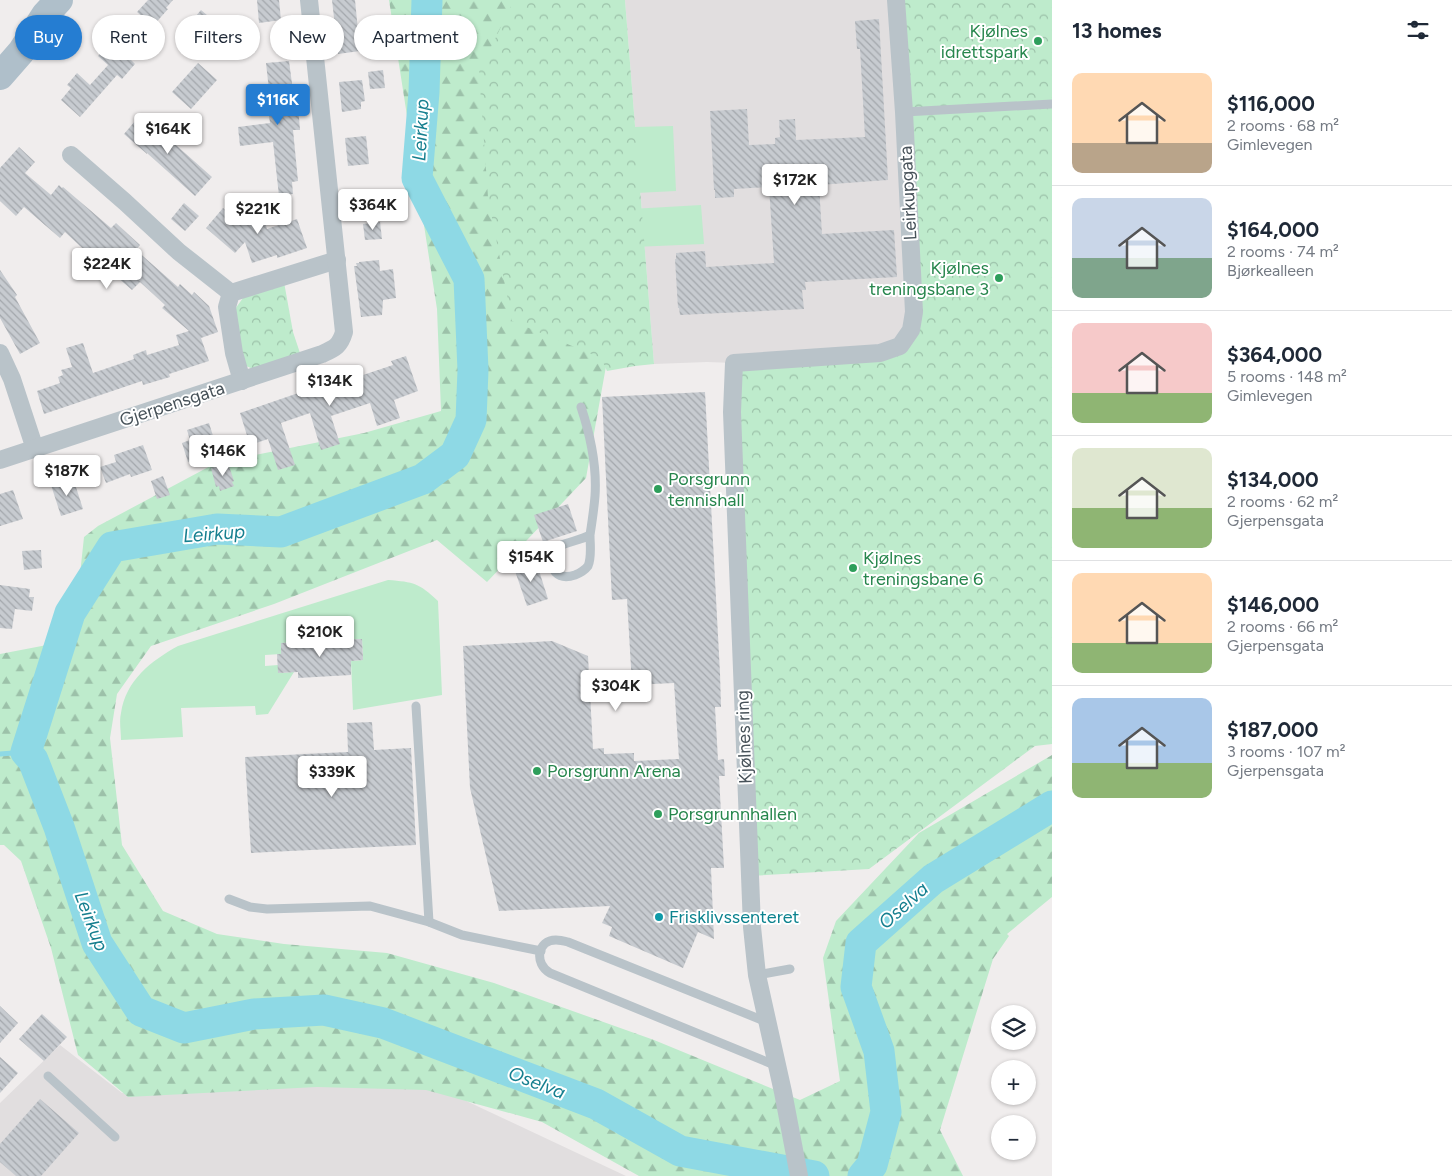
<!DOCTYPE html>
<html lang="en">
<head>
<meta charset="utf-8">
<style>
  :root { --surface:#fff; --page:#f2f2f3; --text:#1f2937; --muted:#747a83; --line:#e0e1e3; --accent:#257dd2 }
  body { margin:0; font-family:Figtree,sans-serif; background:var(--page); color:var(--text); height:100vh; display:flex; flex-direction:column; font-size:19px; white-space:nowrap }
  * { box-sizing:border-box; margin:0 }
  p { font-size:16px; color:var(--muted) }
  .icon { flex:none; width:28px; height:28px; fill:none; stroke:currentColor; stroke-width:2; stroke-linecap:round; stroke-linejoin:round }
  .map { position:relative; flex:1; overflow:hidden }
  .side { display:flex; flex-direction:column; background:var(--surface); width:400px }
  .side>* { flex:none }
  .hud { position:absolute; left:15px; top:15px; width:475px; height:45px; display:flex; gap:10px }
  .controls { position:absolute; left:991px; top:1005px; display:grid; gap:10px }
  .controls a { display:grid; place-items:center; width:45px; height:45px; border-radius:50%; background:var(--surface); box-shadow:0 1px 4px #0004; font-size:25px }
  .price { position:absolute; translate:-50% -42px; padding:0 11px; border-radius:5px; background:#fff; color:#222; font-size:16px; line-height:32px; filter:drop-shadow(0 1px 2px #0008) }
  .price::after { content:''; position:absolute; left:50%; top:30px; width:15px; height:11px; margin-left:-8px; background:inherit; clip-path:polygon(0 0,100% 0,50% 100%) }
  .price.selected { background:var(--accent); color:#fff }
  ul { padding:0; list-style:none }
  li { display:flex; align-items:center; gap:15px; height:125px; padding:0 20px }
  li+li { border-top:1px solid var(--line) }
  li span { display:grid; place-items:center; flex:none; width:140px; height:100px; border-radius:10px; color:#555 }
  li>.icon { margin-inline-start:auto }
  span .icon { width:60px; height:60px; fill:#fffc; stroke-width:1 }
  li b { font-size:21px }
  h2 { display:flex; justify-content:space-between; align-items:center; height:60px; padding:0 20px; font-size:21px }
  .chip { padding:0 18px; border-radius:22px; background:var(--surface); box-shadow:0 1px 4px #0004; font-size:18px; line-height:45px }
  .chip.selected { background:var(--accent); color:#fff }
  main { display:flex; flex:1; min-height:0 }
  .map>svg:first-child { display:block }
  .education { fill:#e1dedf }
  .green { fill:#beebcc }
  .forest { fill:url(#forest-firs) }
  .park { fill:url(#park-crowns) }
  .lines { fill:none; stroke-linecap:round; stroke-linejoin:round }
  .stream { stroke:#8ed9e5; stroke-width:5 }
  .river { stroke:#8ed9e5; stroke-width:31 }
  .building { fill:url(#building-back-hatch) }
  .service { stroke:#b9c3c9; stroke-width:9 }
  .minor { stroke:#b9c3c9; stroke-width:18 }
  .primary { stroke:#afbfca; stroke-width:28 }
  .leisure-dot { fill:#2e9e5b; stroke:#fff; stroke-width:2 }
  .culture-dot { fill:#0f9aa8; stroke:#fff; stroke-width:2 }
  .labels { text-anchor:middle; stroke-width:4; stroke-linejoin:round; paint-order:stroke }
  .leisure-label { font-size:18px; fill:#27864d; stroke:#fff; text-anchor:start }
  .street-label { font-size:18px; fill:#475259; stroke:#fff }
  .culture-label { font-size:18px; fill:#0d838f; stroke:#fff; text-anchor:start }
  .water-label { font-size:19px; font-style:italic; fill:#167f8f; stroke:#fff }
</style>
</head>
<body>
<main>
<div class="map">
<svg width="1052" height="1176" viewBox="0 0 1052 1176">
  <defs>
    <pattern id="forest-firs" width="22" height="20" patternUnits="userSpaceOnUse" patternTransform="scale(1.25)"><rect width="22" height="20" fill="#beebcc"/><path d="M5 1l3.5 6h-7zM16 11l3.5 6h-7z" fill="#9cc1a9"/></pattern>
    <pattern id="park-crowns" width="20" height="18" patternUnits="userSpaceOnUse" patternTransform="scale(1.25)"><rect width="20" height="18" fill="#beebcc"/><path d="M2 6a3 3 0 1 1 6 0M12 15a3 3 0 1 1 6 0" fill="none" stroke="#9cc1a9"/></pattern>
    <pattern id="building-back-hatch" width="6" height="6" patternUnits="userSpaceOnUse" patternTransform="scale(1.25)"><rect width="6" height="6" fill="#c7cbd0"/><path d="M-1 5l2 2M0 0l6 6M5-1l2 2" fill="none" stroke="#a3a7ac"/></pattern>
  </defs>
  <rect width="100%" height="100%" fill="#f0eded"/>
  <!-- education -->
  <g class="education">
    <polygon points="625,0 896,0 911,330 880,353 734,363 707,362 654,364"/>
    <polygon points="60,1045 122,1093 413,1076 626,1176 0,1176 0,1103"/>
  </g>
  <!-- green -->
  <g class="green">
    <polygon points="673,126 676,191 636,193 634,127"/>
    <polygon points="701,205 704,244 634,247 631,209"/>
    <path d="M388 580C414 582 419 583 438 601L442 695 353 710 351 661 363 660 362 639 281 643V654L265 655V666L278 665 279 673 294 672 268 714 256 715 255 706 181 708 183 737 121 740C121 731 119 721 121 713 126 680 151 661 178 646Z"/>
  </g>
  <!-- forest -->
  <polygon class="forest" points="389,0 517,0 610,344 586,478 487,582 437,540 274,604 151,646 117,694 110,738 122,845 163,911 217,934 284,944 387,953 494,983 654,1040 800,1100 840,1081 823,958 836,921 919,833 1052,755 1052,897 1007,934 1009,936 993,959 940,1130 963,1176 639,1176 542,1122 426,1090 317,1087 128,1097 78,1055 51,948 21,861 4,845 0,845 0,654 73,640 84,537 98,526 216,463 364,433 441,411 437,309"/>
  <!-- park -->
  <g class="park">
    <polygon points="514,0 625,0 654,364 635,366 607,371 601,358 512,321 488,197 479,72"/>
    <polygon points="896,0 1052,0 1052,744 1035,746 869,869 750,876 734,363 880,353 911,330"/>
    <polygon points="284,282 293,332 300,353 253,369 246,366 243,356 235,309 243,298"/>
  </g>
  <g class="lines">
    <!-- stream -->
    <polyline class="stream" points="0,754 26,752"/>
    <!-- river -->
    <g class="river">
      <polyline points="427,0 424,92 417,178 469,279 473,370 471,420 455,455 423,479 281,532 217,529 112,547 70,613 26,752 33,760 59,827 97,943 141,1011 184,1028 254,1014 324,1010 383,1023 596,1104 680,1151 814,1176"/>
      <polyline points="863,1176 872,1165 886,1112 879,1051 856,987 861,943 933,879 1052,806"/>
    </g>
  </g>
  <!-- building -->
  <g class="building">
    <polygon points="148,0 173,0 166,8 168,9 153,26 137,12"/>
    <polygon points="257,0 279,0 281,20 259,23"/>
    <polygon points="332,0 355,0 360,51 338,54"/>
    <polygon points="201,10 221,27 209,40 190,23"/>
    <polygon points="879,19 888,180 819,185 822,234 894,230 897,277 805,282 806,290 802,290 804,309 680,315 679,308 678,308 675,259 676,259 676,253 705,251 706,267 774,263 769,187 734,189 734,197 715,198 715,190 714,190 710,111 747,109 749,145 775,144 775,138 780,137 779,120 795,119 796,140 865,137 860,49 857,49 855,21"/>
    <polygon points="114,38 130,53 127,56 135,64 122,79 117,75 80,117 61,100 71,88 67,85 77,73 90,85 108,65 98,56"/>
    <polygon points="289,61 295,106 298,105 300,130 293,130 298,181 292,182 293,194 279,196 273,142 240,146 238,127 270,123 268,108 271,108 266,63"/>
    <polygon points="198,63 217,80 191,109 172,92"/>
    <polygon points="383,70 385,88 370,89 368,72"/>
    <polygon points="362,80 365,101 361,102 361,109 342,112 339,82"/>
    <polygon points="141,114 212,177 195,196 147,153 147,154 124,134"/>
    <polygon points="366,136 369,164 348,166 345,138"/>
    <polygon points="19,147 35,162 25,173 51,195 59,185 62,188 63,187 111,228 116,223 140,245 136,250 178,287 180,284 192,295 194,292 209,306 218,332 201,338 209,361 169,374 170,377 143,385 142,381 44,414 37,391 60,383 58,377 63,375 61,370 72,367 66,348 83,343 93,373 134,359 133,355 146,350 147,355 179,345 176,335 189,331 162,308 165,305 140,282 132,290 96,259 95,260 65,232 60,238 24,207 16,216 0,201 0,168"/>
    <polygon points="371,197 374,219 353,221 351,201 363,198"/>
    <polygon points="184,203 199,216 185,231 171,219"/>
    <polygon points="223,208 236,219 262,211 267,229 297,219 307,248 277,258 277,255 252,263 245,242 235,253 206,228"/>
    <polygon points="380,222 382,239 365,240 363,224"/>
    <polygon points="379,260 380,271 393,269 396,298 383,300 382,315 361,317 354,266 357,266 356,263 359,263 359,262"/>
    <polygon points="0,270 17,295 15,297 40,343 20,354 0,318"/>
    <polygon points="406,356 418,391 394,400 400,418 377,426 370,403 331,416 340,444 321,450 310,413 281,423 295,465 278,470 268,439 250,445 240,413 362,371 363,375 393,365 391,361"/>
    <polygon points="705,392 720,673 721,707 715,707 718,760 724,759 725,776 719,776 724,868 711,868 714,939 698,932 683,968 609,936 612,927 602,923 610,906 499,911 470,788 463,646 552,641 588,656 593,749 604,748 604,754 634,753 634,761 679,759 674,683 632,685 627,599 612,600 602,397"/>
    <polygon points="209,423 218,452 188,462 182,443 190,440 187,430"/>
    <polygon points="143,445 152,470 131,477 130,474 106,483 100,467 116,462 114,455"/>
    <polygon points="228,463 234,481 232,482 234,486 220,491 219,486 216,487 211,468"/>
    <polygon points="163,476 170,495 157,499 151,481"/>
    <polygon points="73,478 83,509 61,516 51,485"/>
    <polygon points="13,490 23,519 0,526 0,494"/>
    <polygon points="568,504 577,531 543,542 534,515"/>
    <polygon points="41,550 42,568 24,570 22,551"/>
    <polygon points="536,561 548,599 527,606 514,568"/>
    <polygon points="0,585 30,589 29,597 34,597 32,611 15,609 12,629 0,628"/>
    <polygon points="362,639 363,660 351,661 351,675 298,678 298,672 278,673 277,654 281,654 281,643"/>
    <polygon points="372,722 374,750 411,748 416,845 251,853 245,757 348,752 347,723"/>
    <polygon points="0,1006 18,1023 0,1043"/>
    <polygon points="42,1014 67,1037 44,1061 19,1039"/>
    <polygon points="0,1057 18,1073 0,1093"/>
    <polygon points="40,1099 79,1133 41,1176 16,1176 0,1162 0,1144"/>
  </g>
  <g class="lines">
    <!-- service -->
    <g class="service">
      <polyline points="904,112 1052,104"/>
      <path d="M581 407C590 434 597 466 595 496 594 509 592 522 590 535 577 542 561 542 550 552 549 569 557 581 575 575 580 573 585 570 588 566 592 557 590 544 590 535"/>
      <polyline points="416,706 429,922"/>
      <polyline points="229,899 250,907 267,909 370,906 429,922 462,935 541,951"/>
      <polyline points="757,975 790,969"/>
      <path d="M767 1022 568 942C564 941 560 940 556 940 537 940 534 964 550 973L777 1066"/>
      <polyline points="48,1076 115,1137"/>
    </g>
    <!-- minor -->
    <g class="minor">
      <polyline points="71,155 125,202 179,252 231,293 337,260"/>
      <polyline points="231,293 227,307 234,353 242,381"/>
      <polyline points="0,353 12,379 35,449"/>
      <path d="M0 460 322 354C335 348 340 346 344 332L309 0"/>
      <polyline points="799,1176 783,1092 757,975 752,927 732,412 734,363 880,353 900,346 911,330 914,312 904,112 896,0"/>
    </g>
    <!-- primary -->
    <polyline class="primary" points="0,76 21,52 45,15 59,0"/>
  </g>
  <!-- markers -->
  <g class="leisure-dot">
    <circle cx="1038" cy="41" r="5"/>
    <circle cx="999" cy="278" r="5"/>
    <circle cx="658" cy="489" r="5"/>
    <circle cx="853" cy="568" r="5"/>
    <circle cx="537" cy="771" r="5"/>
    <circle cx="658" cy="814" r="5"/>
  </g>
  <circle class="culture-dot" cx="659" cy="917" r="5"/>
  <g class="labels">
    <!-- leisure labels -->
    <g class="leisure-label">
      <text x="1028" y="37" text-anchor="end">Kjølnes<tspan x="1028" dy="21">idrettspark</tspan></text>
      <text x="989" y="274" text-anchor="end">Kjølnes<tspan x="989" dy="21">treningsbane 3</tspan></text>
      <text x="668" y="485">Porsgrunn<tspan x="668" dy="21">tennishall</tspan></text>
      <text x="863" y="564">Kjølnes<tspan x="863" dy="21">treningsbane 6</tspan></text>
      <text x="547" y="777">Porsgrunn Arena</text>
      <text x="668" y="820">Porsgrunnhallen</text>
    </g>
    <!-- street labels -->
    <g class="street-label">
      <text transform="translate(908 193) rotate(-93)" y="6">Leirkupgata</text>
      <text transform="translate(172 404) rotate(-18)" y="6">Gjerpensgata</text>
      <text transform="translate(744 737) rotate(-92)" y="6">Kjølnes ring</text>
    </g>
    <!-- culture labels -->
    <g class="culture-label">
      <text x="669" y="923">Frisklivssenteret</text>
    </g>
    <!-- water labels -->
    <g class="water-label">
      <text transform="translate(420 130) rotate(-87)" y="7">Leirkup</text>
      <text transform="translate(214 533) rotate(-4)" y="7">Leirkup</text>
      <text transform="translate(903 905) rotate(-42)" y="7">Oselva</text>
      <text transform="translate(92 921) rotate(69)" y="7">Leirkup</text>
      <text transform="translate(537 1082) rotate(21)" y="7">Oselva</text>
    </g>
  </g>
</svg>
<div class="controls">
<a><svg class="icon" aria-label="layers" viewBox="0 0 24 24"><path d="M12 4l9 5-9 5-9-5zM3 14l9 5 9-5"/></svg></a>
<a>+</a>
<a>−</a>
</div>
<b class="price selected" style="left:278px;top:126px">$116K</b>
<b class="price" style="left:168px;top:155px">$164K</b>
<b class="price" style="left:795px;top:206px">$172K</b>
<b class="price" style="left:373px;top:231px">$364K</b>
<b class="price" style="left:258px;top:235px">$221K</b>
<b class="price" style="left:107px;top:290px">$224K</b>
<b class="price" style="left:330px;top:407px">$134K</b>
<b class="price" style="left:223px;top:477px">$146K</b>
<b class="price" style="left:67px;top:497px">$187K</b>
<b class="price" style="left:531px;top:583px">$154K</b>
<b class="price" style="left:320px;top:658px">$210K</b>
<b class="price" style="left:616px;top:712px">$304K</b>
<b class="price" style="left:332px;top:798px">$339K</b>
<div class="hud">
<a class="chip selected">Buy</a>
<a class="chip">Rent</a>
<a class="chip">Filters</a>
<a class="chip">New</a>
<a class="chip">Apartment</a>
</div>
</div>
<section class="side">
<h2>13 homes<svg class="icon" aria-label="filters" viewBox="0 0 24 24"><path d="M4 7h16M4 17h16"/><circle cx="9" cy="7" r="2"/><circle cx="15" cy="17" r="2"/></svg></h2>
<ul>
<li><span style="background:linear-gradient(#ffd9b3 70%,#b9a48a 0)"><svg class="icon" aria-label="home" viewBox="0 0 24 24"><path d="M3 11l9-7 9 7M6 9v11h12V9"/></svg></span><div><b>$116,000</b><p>2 rooms · 68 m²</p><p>Gimlevegen</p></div></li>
<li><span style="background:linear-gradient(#c9d6e8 60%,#7fa58c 0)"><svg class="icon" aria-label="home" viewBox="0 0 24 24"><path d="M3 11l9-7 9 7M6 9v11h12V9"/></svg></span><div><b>$164,000</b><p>2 rooms · 74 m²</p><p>Bjørkealleen</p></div></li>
<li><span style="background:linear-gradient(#f6c9c9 70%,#8fb573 0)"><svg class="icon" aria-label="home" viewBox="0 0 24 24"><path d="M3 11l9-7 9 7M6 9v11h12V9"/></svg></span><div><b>$364,000</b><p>5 rooms · 148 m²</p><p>Gimlevegen</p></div></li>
<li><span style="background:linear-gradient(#dfe7d0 60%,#8fb573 0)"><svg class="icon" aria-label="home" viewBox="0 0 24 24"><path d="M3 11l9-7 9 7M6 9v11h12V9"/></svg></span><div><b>$134,000</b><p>2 rooms · 62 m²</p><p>Gjerpensgata</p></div></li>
<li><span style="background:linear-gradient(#ffd9b3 70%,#8fb573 0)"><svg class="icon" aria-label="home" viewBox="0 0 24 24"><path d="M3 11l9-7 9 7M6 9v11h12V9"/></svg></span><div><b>$146,000</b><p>2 rooms · 66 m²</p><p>Gjerpensgata</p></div></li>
<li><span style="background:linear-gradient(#a9c7e8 65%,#8fb573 0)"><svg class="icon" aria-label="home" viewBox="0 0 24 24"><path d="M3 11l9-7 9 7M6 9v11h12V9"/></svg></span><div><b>$187,000</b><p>3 rooms · 107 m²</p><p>Gjerpensgata</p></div></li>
</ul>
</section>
</main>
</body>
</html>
